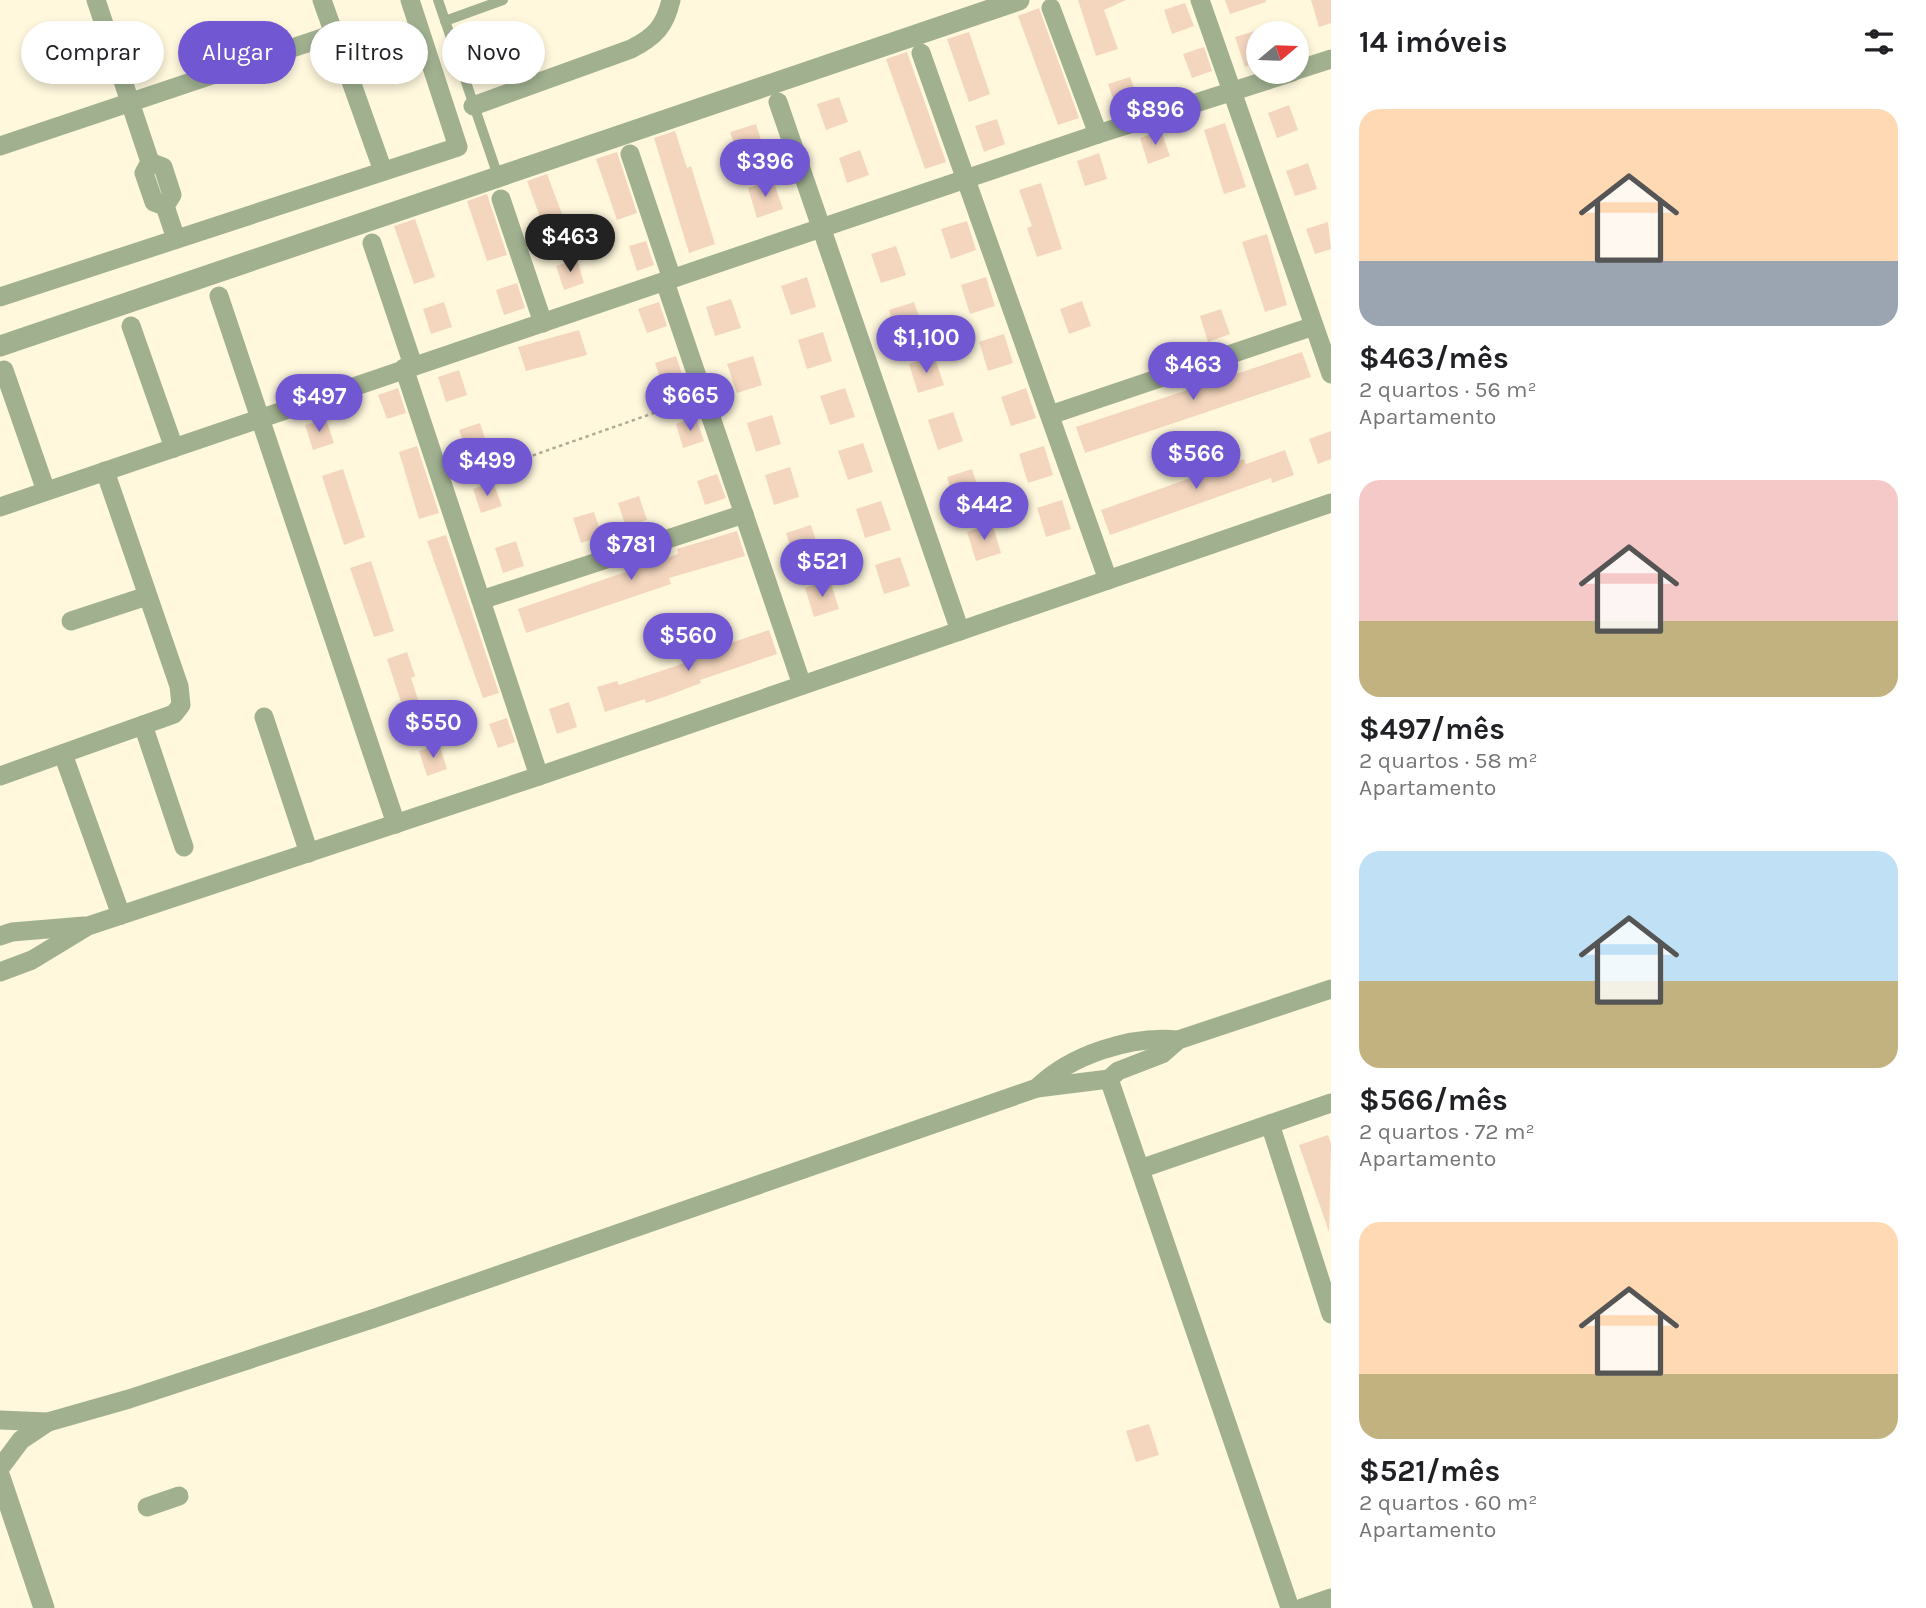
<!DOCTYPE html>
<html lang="pt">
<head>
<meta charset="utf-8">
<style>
  :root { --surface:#fff; --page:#f6f6f6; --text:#202124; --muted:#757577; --accent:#7157d1 }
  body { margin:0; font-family:Karla,sans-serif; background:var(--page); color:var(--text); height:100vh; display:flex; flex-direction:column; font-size:26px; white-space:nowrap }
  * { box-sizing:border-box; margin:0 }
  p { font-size:23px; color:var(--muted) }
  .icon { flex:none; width:38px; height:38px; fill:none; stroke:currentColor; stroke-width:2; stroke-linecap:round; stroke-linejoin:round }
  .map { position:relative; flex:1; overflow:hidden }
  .side { display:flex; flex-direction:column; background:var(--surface); width:595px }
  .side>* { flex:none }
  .hud { position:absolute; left:21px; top:21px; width:665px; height:63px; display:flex; gap:14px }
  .needle { width:46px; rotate:71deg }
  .tools { position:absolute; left:1246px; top:21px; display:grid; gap:14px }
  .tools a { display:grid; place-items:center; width:63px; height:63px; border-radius:50%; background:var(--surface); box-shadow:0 4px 10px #0003; font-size:35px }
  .price { position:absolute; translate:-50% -60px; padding:0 16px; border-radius:24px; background:var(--accent); color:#fff; font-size:23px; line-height:46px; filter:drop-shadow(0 2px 4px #0008) }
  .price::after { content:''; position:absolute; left:50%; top:42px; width:21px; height:16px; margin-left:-10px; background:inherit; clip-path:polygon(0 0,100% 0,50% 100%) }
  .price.active { background:#222; color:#fff }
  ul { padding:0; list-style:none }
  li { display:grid; align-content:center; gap:14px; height:371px; padding:0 28px }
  li span { display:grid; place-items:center; height:217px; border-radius:21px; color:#555 }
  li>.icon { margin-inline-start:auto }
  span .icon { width:126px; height:126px; fill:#fffc; stroke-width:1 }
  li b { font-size:30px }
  h2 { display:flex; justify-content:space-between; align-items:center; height:84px; padding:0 28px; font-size:30px }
  .tag { padding:0 24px; border-radius:32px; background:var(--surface); box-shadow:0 4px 10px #0003; font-size:24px; line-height:63px }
  .tag.active { background:var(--accent); color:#fff }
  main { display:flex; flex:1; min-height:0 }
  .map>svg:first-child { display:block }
  .building { fill:#f4d6be }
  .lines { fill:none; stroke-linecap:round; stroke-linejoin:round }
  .path { stroke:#b1ab95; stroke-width:2.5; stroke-dasharray:3.5 3.5; stroke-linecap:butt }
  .service { stroke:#a1b190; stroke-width:10 }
  .minor { stroke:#a1b190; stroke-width:19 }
  .tertiary { stroke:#a1b190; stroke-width:21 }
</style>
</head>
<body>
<main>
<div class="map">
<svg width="1331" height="1608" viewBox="0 0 1331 1608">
  <rect width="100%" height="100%" fill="#fff8dd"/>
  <!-- building -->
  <g class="building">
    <polygon points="1078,0 1126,0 1104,10 1118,49 1096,56"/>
    <polygon points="1225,0 1266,0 1266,2 1230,14"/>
    <polygon points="1311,0 1331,0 1331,23 1319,27"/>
    <polygon points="1185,3 1194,26 1172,34 1164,10"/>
    <polygon points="1039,8 1079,118 1058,125 1018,16"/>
    <polygon points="1258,30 1258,62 1245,67 1235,37"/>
    <polygon points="969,32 990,94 969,102 947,39"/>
    <polygon points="1204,47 1212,71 1192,78 1183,54"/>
    <polygon points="907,52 946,162 925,169 886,59"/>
    <polygon points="1130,77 1139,102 1117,110 1108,84"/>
    <polygon points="839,97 848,122 826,130 817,104"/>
    <polygon points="1289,105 1298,130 1277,138 1268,113"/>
    <polygon points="997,119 1005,144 984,152 975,126"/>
    <polygon points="1225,123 1246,187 1224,194 1204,130"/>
    <polygon points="756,124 765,153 740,161 730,132"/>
    <polygon points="675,131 687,168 691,166 715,244 689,253 654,138"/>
    <polygon points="1161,131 1170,156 1148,164 1140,138"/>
    <polygon points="860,150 869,175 847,183 839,158"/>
    <polygon points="617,152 637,213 617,220 596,159"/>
    <polygon points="1099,153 1107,179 1085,186 1077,161"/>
    <polygon points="1308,163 1317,189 1295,196 1286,171"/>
    <polygon points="547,174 570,235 549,242 527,181"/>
    <polygon points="773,180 783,209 757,218 748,188"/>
    <polygon points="1041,183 1062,249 1037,257 1027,228 1032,226 1019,190"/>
    <polygon points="487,194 507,255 487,261 467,201"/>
    <polygon points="415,219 435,277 414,284 394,226"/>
    <polygon points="967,221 976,250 951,259 941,229"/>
    <polygon points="1328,222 1331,249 1315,254 1306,229"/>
    <polygon points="1267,234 1287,305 1265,312 1242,242"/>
    <polygon points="646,241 654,265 637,271 629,246"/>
    <polygon points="896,246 906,275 881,283 871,254"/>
    <polygon points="577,259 584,283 564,290 556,266"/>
    <polygon points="807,277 816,307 791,315 781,286"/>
    <polygon points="986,277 995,306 970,314 961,285"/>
    <polygon points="517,283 525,308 504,315 496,290"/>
    <polygon points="731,299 741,328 715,336 706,307"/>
    <polygon points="1082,301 1091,326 1069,334 1060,309"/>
    <polygon points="444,302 452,327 431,334 423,309"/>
    <polygon points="659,302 667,326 647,333 638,309"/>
    <polygon points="914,302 924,331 898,339 889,310"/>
    <polygon points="1221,309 1230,334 1208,342 1200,316"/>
    <polygon points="579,330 587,355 526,371 518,347"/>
    <polygon points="823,332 832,361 807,369 798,340"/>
    <polygon points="1004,334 1013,363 988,371 979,342"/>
    <polygon points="1302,352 1311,377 1085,453 1076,427"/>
    <polygon points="676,356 684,380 663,387 655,363"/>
    <polygon points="753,356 762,385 737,393 727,364"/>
    <polygon points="934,356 944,385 918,393 909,364"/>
    <polygon points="459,370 467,395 446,402 438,377"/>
    <polygon points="398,388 406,413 387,419 378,395"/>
    <polygon points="845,388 855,417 830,425 820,396"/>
    <polygon points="1026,388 1036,418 1011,426 1001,397"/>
    <polygon points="953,412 963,441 938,450 928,420"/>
    <polygon points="772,415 781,444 756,452 747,423"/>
    <polygon points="696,417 704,441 683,448 676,424"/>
    <polygon points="326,419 334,443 313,450 305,425"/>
    <polygon points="480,423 488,448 468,454 459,430"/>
    <polygon points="1331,431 1331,459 1318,464 1309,439"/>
    <polygon points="863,443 873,472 848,480 838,451"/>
    <polygon points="417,446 439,513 419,519 399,452"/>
    <polygon points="1044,446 1053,475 1028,483 1019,454"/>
    <polygon points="1285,450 1294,475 1272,483 1271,478 1110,535 1101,510 1244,459 1246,464"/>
    <polygon points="790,467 799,497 774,505 765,475"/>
    <polygon points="343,469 365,537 344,545 322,476"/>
    <polygon points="972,469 981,498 956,507 947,477"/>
    <polygon points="717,474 726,498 705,505 697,481"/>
    <polygon points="493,482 502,506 481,513 473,489"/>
    <polygon points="639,496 647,520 626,527 618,503"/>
    <polygon points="1062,500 1071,529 1046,537 1037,508"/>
    <polygon points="881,501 891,530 865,538 856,509"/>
    <polygon points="594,512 602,536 581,543 573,518"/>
    <polygon points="992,523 1001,553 976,561 967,532"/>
    <polygon points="811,525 820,554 795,562 786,533"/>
    <polygon points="737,531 745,556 669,578 671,584 526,633 518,609 678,554 677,549"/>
    <polygon points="446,535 499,693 483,698 427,541"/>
    <polygon points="516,541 524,566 503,573 495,548"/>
    <polygon points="900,557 910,586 884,594 875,565"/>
    <polygon points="371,561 394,631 374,637 350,568"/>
    <polygon points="830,580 839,609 814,617 805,588"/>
    <polygon points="769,630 777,654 700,680 701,683 667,696 646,703 645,699 605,712 597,687 617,681 619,685 673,667 711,653 710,650"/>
    <polygon points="407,652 415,676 411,678 425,721 404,728 396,704 401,702 387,659"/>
    <polygon points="569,702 577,727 557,734 549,709"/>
    <polygon points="507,718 515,742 498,748 489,724"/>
    <polygon points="439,744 447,769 427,776 419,751"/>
    <polygon points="1328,1135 1331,1144 1329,1232 1299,1145"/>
    <polygon points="1149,1424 1159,1455 1136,1462 1126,1431"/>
  </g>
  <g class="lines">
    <!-- path -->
    <polyline class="path" points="460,481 688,401"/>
    <!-- service -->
    <g class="service">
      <polyline points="438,0 498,176"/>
      <polyline points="445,21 503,0"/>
    </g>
    <!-- minor -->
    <g class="minor">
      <polyline points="96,0 150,162 144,173 154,202 165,206 176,239"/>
      <polyline points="322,0 383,171"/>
      <polyline points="1200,0 1331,374"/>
      <polyline points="1051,8 1098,134"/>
      <polyline points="921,53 1108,580"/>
      <polyline points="1297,70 1331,59"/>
      <polyline points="778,102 960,631"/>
      <path d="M473 106 631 49C655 37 665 26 671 0"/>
      <polyline points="0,146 334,34"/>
      <polyline points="630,154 672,279"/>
      <polyline points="150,162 163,167 172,195 165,206"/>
      <polyline points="501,199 543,323"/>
      <polyline points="372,243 413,365"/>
      <polyline points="665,282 802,685"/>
      <polyline points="219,296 396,824"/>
      <polyline points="0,297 458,147 410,0"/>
      <polyline points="131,326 174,448"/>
      <polyline points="404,368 539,776"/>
      <polyline points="4,370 46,491"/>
      <polyline points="1050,415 1314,326"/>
      <polyline points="0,507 1098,134 1293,72"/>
      <polyline points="481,600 744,514"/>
      <polyline points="71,621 147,596"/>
      <polyline points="264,717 309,853"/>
      <polyline points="143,725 184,847"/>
      <polyline points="63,754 121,915"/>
      <polyline points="0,776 174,714 181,705 179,686 105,471"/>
      <polyline points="0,936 12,932 84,926"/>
      <polyline points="0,972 32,960 88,926 539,776 1331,503"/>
      <polyline points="1109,1079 1290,1608"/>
      <path d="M1037 1088C1070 1055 1132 1035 1178 1040"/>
      <polyline points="1270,1124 1331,1314"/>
      <polyline points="1140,1169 1331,1103"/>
      <polyline points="0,1420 48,1422 129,1399 375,1318 1037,1088 1109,1079 1118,1071 1162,1054 1178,1040 1331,989"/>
      <polyline points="0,1468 21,1440 48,1422"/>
      <polyline points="147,1507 179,1496"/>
      <polyline points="1302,1608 1331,1598"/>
    </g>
    <!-- tertiary -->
    <g class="tertiary">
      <polyline points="0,346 1019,0"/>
      <polyline points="0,1477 44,1608"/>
    </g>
  </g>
</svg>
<div class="tools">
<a><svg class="needle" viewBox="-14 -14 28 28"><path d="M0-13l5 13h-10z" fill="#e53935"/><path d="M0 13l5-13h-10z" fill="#757577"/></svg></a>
</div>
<b class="price" style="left:1155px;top:147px">$896</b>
<b class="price" style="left:765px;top:199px">$396</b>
<b class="price active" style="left:570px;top:274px">$463</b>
<b class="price" style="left:926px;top:375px">$1,100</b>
<b class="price" style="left:1193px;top:402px">$463</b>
<b class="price" style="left:690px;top:433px">$665</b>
<b class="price" style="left:319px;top:434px">$497</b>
<b class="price" style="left:1196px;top:491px">$566</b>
<b class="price" style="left:487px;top:498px">$499</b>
<b class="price" style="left:984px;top:542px">$442</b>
<b class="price" style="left:631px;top:582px">$781</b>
<b class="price" style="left:822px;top:599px">$521</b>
<b class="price" style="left:688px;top:673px">$560</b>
<b class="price" style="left:433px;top:760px">$550</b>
<div class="hud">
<a class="tag">Comprar</a>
<a class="tag active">Alugar</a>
<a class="tag">Filtros</a>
<a class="tag">Novo</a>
</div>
</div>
<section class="side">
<h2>14 imóveis<svg class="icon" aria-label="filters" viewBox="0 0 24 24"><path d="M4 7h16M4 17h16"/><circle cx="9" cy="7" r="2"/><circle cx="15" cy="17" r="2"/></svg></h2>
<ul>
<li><span style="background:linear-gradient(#ffd9b3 70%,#9aa5b1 0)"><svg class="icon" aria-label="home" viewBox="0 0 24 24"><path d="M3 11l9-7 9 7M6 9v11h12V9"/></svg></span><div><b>$463/mês</b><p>2 quartos · 56 m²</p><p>Apartamento</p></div></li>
<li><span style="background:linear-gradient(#f6c9c9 65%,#c2b280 0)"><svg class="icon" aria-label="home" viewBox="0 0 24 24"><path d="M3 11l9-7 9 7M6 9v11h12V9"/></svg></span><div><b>$497/mês</b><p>2 quartos · 58 m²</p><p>Apartamento</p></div></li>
<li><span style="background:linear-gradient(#bfe0f5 60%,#c2b280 0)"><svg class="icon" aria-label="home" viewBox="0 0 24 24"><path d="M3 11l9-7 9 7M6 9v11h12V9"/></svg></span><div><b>$566/mês</b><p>2 quartos · 72 m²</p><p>Apartamento</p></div></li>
<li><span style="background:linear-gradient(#ffd9b3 70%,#c2b280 0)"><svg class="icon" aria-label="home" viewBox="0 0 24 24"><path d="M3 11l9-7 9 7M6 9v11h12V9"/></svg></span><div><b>$521/mês</b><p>2 quartos · 60 m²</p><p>Apartamento</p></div></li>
</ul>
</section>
</main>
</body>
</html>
